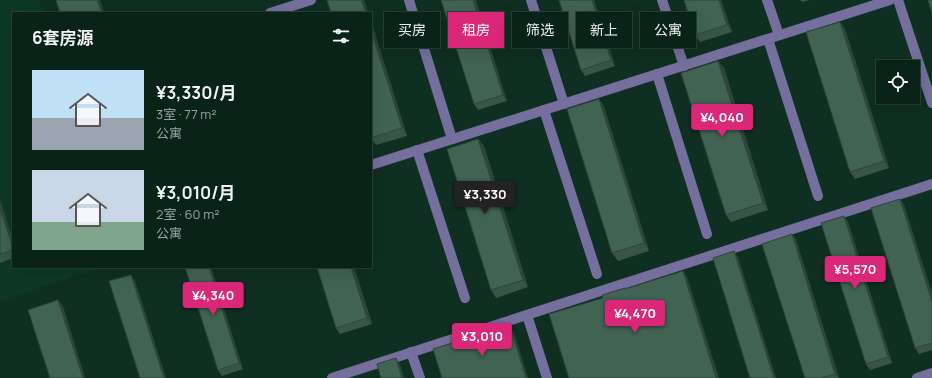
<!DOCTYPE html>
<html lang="zh">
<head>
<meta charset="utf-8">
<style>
  :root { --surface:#0a2319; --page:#132b22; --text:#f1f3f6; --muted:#99a4a2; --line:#2a4038; --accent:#db2777 }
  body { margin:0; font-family:Manrope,"Noto Sans SC",sans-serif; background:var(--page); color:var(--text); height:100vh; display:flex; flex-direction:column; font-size:15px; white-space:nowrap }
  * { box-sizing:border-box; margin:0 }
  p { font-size:13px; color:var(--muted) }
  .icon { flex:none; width:22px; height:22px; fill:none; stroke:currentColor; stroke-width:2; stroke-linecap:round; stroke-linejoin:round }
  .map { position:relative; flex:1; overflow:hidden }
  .side { position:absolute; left:12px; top:12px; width:360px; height:256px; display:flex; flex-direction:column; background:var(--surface); border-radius:0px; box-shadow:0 4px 16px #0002,0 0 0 1px var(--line) }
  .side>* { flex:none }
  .top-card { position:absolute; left:384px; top:12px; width:380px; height:36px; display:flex; gap:8px }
  .tools { position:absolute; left:876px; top:60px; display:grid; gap:8px }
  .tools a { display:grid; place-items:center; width:44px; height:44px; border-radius:0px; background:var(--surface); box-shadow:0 4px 16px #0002,0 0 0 1px var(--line); font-size:20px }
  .price { position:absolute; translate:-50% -34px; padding:0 9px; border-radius:4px; background:var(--accent); color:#fff; font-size:13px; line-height:26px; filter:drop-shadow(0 1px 2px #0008) }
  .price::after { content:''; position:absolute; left:50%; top:24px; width:12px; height:9px; margin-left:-6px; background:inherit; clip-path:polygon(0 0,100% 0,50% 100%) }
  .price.active { background:#222; color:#fff }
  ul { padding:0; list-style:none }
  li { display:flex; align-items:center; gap:12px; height:100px; padding:0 20px }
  li span { display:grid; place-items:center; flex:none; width:112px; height:80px; border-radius:0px; color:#555 }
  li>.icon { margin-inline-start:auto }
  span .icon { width:48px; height:48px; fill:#fffc; stroke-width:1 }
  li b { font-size:17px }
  h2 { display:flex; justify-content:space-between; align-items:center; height:48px; padding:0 20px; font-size:17px }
  .tag { padding:0 14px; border-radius:0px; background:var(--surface); box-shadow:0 4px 16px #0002,0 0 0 1px var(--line); font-size:14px; line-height:36px }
  .tag.active { background:var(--accent); color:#fff }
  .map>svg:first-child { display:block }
  .built { fill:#0d3827 }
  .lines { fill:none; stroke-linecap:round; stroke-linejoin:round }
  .minor { stroke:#746f9c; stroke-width:10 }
  .wall { fill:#385547 }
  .shaded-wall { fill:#2e453a }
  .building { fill:#416353; stroke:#2e453a }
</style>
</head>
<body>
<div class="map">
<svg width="932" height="378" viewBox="0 0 932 378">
  <rect width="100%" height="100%" fill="#0e2f21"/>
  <!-- built -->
  <polygon class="built" points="0,0 39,0 43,13 13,13 13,267 103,267 0,301"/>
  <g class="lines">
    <!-- minor -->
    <g class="minor">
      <polyline points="409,0 452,139"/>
      <polyline points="531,0 564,104"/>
      <polyline points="662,0 684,66"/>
      <polyline points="767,0 779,35"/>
      <polyline points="898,0 932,103"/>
      <polyline points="270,13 311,0"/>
      <polyline points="768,39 818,196"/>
      <polyline points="657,74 707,234"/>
      <polyline points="544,110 597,274"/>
      <polyline points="417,150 465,298"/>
      <polyline points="371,165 890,0"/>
      <polyline points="527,315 547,378"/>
      <polyline points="411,352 420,378"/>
      <polyline points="332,378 932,184"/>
      <polyline points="917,378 932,373"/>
    </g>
  </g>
  <!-- wall -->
  <g class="wall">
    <polygon points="441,0 507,101 478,110 474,104"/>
    <polygon points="559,0 594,0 615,66 585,76 581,70"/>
    <polygon points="721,0 732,32 700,42 695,35"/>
    <polygon points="800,0 810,0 802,2"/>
    <polygon points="371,21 407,136 376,145 371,138"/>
    <polygon points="840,22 845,29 889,168 855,179 850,172"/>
    <polygon points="718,61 724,68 768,210 731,222 726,215"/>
    <polygon points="599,99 604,107 649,251 618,261 612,253"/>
    <polygon points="478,139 484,146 528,287 496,298 491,290"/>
    <polygon points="0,200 13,240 13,258 0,263"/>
    <polygon points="904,205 932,294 932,350 919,354 915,348"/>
    <polygon points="844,216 848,222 892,363 870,370 866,364"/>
    <polygon points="792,234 796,240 839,378 805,378"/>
    <polygon points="185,267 243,369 222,376 218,370"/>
    <polygon points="317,267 354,267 372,324 340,334 336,328"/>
  </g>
  <!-- shaded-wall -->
  <g class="shaded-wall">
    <polygon points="97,0 100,0 104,13 102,13"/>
    <polygon points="361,0 364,0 368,13 366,13"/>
    <polygon points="473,0 476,0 507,101 503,95"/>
    <polygon points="592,0 594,0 615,66 611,60"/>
    <polygon points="719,0 721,0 732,32 727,25"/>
    <polygon points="371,21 407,136 402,128 371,30"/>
    <polygon points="840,22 845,29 889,168 884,161"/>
    <polygon points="718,61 724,68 768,210 763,203"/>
    <polygon points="599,99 604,107 649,251 644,243"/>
    <polygon points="478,139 484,146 528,287 523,280"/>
    <polygon points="900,199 904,205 932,294 932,302"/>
    <polygon points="0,200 13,240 13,248 0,208"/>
    <polygon points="844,216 848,222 892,363 888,357"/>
    <polygon points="792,234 796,240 839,378 838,378 835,374"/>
    <polygon points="734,251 738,257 776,378 774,378"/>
    <polygon points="209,267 211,267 243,369 239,363"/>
    <polygon points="351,267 354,267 372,324 367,318"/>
    <polygon points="683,271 687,277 719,378 716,378"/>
    <polygon points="131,275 135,281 166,378 164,378"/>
    <polygon points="58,300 63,306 85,378 83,378"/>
    <polygon points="510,326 514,333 528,378 526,378"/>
    <polygon points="396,358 400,365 404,378 402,378"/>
  </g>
  <!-- building -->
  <g class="building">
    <polygon points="56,0 97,0 102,13 60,13"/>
    <polygon points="327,0 361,0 366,13 331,13"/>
    <polygon points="441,0 473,0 503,95 474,104"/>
    <polygon points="559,0 592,0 611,60 581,70"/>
    <polygon points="684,0 719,0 727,25 695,35"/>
    <polygon points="928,0 932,0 932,13"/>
    <polygon points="840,22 884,161 850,172 806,32"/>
    <polygon points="371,30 402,128 371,138"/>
    <polygon points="718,61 763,203 726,215 681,73"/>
    <polygon points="599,99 644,243 612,253 567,109"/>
    <polygon points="478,139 523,280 491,290 447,149"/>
    <polygon points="900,199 932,302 932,343 915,348 871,208"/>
    <polygon points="0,208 13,248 13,250 0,254"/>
    <polygon points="844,216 888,357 866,364 821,223"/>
    <polygon points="792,234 835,374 821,378 805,378 762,244"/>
    <polygon points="734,251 774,378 750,378 713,258"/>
    <polygon points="185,267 209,267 239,363 218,370"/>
    <polygon points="317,267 351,267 367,318 336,328"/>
    <polygon points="683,271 716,378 569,378 549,314 603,298 602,295 625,288 625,289"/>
    <polygon points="131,275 164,378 140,378 109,281"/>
    <polygon points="58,300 83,378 50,378 28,310"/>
    <polygon points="510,326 526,378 442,378 433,349 465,339 465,341"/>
    <polygon points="396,358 402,378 381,378 377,364"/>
  </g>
</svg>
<div class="tools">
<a><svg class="icon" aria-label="locate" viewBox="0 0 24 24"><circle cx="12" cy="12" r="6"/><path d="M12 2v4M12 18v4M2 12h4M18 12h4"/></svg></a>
</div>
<b class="price" style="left:722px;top:138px">¥4,040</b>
<b class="price active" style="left:485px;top:215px">¥3,330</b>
<b class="price" style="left:855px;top:290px">¥5,570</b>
<b class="price" style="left:213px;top:316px">¥4,340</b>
<b class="price" style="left:635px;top:334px">¥4,470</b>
<b class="price" style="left:482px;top:357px">¥3,010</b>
<div class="top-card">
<a class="tag">买房</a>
<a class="tag active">租房</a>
<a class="tag">筛选</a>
<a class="tag">新上</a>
<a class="tag">公寓</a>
</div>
<section class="side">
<h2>6套房源<svg class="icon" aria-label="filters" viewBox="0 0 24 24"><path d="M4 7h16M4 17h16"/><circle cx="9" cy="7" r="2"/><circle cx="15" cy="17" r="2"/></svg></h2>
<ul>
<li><span style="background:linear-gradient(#bfe0f5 60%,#9aa5b1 0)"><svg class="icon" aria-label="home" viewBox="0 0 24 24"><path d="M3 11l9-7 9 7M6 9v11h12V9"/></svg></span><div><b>¥3,330/月</b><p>3室 · 77 m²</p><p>公寓</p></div></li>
<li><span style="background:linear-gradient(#c9d6e8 65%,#7fa58c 0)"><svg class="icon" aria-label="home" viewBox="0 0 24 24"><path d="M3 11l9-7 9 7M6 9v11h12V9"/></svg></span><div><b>¥3,010/月</b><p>2室 · 60 m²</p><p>公寓</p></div></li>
</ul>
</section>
</div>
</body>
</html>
